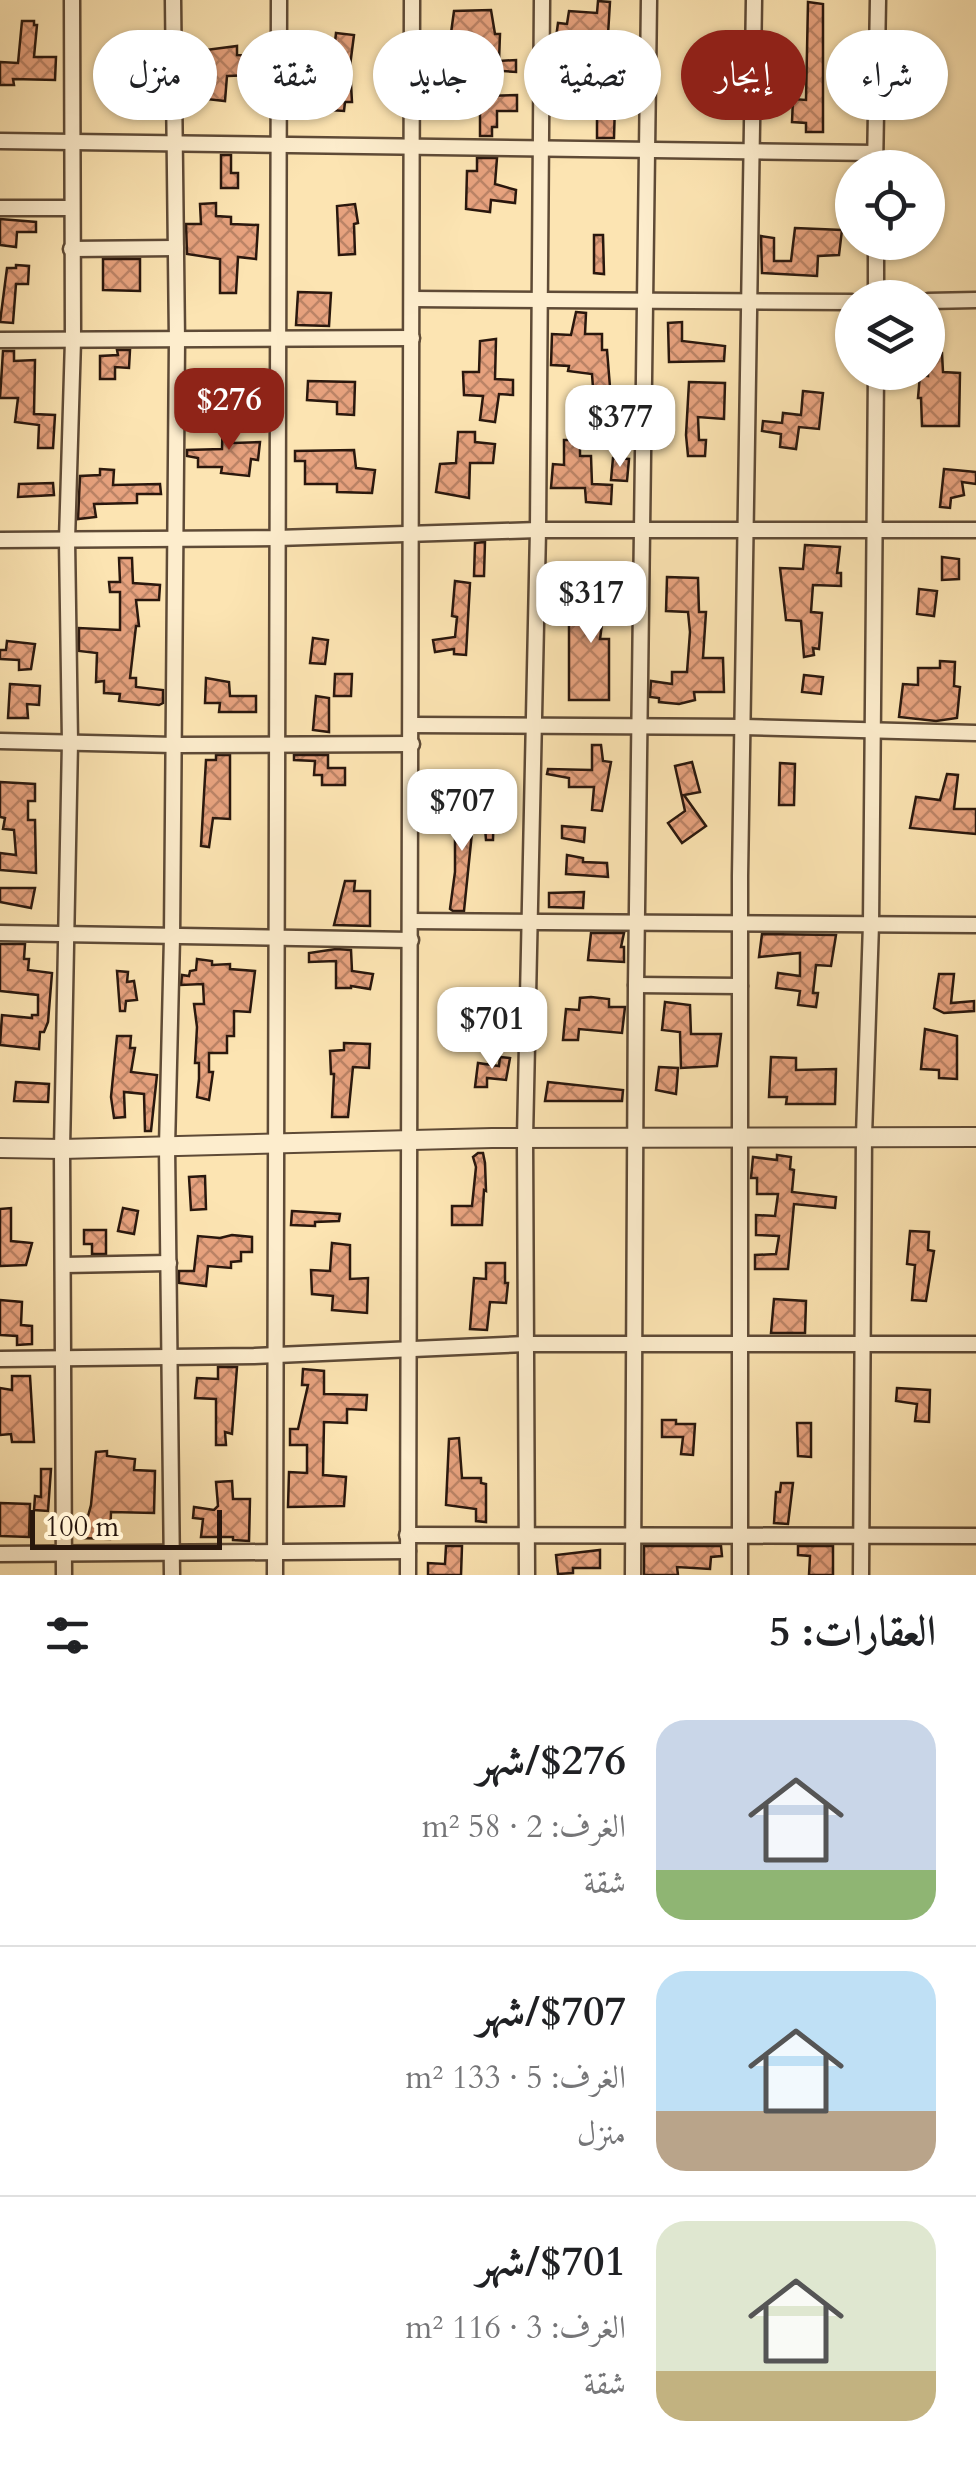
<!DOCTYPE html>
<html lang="ar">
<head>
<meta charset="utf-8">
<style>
  :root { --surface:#fff; --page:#f6f6f6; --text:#202124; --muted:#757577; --line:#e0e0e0; --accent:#8f2418 }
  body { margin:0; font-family:Cardo,Amiri,serif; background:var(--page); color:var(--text); direction:rtl; height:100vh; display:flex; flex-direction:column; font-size:38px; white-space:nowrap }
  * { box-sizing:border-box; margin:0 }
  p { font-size:32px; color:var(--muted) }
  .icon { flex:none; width:55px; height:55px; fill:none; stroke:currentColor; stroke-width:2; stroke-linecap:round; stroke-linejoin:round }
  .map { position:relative; height:1575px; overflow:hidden; direction:ltr }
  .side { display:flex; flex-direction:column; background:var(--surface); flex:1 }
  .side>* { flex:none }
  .banner { position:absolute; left:30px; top:30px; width:918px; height:90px; direction:rtl; display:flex; gap:20px }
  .tools { position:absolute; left:835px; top:150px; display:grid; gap:20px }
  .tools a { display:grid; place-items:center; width:110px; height:110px; border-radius:50%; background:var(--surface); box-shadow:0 2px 8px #0004; font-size:50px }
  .scale { position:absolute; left:30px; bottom:25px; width:192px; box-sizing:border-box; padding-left:10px; border:5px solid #29170d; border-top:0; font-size:28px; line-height:35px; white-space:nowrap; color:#29170d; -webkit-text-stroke:8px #fdedcd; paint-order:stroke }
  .price { position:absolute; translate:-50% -85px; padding:0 22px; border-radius:20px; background:#fff; color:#222; font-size:32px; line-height:65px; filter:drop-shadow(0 2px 5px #0008) }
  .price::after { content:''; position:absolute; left:50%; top:60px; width:30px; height:22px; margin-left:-15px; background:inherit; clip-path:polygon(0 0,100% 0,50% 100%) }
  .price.on { background:var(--accent); color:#fff }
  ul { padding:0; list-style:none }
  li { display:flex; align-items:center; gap:30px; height:250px; padding:0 40px }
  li+li { border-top:2px solid var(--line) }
  li span { display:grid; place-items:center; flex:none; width:280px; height:200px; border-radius:30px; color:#555 }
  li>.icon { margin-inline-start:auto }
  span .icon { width:120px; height:120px; fill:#fffc; stroke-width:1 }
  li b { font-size:42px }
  h2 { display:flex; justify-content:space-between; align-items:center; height:120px; padding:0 40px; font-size:42px }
  .tag { padding:0 35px; border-radius:45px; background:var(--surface); box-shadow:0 2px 8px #0004; font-size:35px; line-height:90px }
  .tag.on { background:var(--accent); color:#fff }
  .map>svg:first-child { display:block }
  .building { fill:url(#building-cross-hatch); stroke:#29170d; stroke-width:2.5 }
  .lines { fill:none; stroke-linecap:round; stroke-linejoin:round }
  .minor-casing { stroke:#5e4a36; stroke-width:19 }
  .tertiary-casing { stroke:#5e4a36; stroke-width:22 }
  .minor { stroke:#fdedcd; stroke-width:14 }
  .tertiary { stroke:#fdedcd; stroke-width:18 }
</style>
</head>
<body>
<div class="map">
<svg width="976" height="1575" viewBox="0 0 976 1575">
  <defs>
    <pattern id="building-cross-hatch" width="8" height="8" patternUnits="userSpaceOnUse" patternTransform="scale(2.5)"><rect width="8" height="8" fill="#e7a27e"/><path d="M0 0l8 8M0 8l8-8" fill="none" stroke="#bb8366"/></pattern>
  </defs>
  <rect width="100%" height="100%" fill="#fce4b2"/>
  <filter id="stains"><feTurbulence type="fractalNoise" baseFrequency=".002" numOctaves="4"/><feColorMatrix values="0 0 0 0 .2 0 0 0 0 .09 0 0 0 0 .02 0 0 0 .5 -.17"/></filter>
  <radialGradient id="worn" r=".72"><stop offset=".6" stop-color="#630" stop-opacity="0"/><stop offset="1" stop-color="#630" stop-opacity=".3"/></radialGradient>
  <!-- building -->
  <g class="building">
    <polygon points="598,1 610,2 608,35 614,36 611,69 606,68 608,88 634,90 634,103 615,104 614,138 597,138 597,53 574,51 575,40 556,38 558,23 567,24 569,11 597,13"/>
    <polygon points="808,2 823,4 823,132 806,132 806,123 792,122 793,99 806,100"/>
    <polygon points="491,10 495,34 500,34 499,61 516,60 516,72 489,70 486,96 517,95 517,111 497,111 497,127 492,127 492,136 480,136 480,114 457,113 458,80 455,79 459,33 451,33 454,11"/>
    <polygon points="22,21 34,21 34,25 37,25 34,57 56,57 55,80 13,79 14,85 0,85 0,62 18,63"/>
    <polygon points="336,33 354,35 350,66 352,102 345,102 344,111 314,109 312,58 316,57 317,49 334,51"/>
    <polygon points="133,45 136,69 114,72 111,47"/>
    <polygon points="237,46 237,55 257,56 256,75 227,76 225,101 206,99 208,74 197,74 197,63 190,63 190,52"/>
    <polygon points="221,155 231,155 231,173 238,173 238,188 221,188"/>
    <polygon points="477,158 497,158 495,184 516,190 515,203 491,200 490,212 466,209 467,171 477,171"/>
    <polygon points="216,203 216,216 231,217 231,224 258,225 256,259 238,257 236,293 220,293 220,259 187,254 186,224 201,224 200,204"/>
    <polygon points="355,204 358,223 354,224 355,254 339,255 337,206"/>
    <polygon points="0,219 36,222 36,232 17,232 16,247 0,245"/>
    <polygon points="795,228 842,230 839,255 818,256 817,276 762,273 761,236 774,238 774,261 791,261"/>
    <polygon points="594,235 603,235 604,274 594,273"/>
    <polygon points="103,259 140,259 140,291 103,290"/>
    <polygon points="16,265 29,266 28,284 16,284 13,323 0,322 7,268 16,268"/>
    <polygon points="298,292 331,293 329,326 296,325"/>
    <polygon points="576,312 586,313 585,334 602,334 602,350 607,350 610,387 593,388 592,374 568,371 569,366 551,365 552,334 571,335"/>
    <polygon points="682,322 682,341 725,346 724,361 669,362 668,323"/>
    <polygon points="496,339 495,379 513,380 513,395 499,394 495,422 480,420 483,396 464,395 463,372 479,372 480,341"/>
    <polygon points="117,350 130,350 129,368 115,367 115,379 100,379 100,356 118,355"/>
    <polygon points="3,351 14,351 14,361 35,360 34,414 55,415 53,448 38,448 39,425 15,422 18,398 0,398"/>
    <polygon points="942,353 943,372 960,373 959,426 922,426 921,398 918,398 920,375 928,376 928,354"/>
    <polygon points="308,381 355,382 354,415 337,414 337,402 307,400"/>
    <polygon points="689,382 725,383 724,419 698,417 699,440 706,440 705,456 688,456 686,435"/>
    <polygon points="803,391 823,393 819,429 799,427 796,449 780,447 781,434 762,431 763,421 782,423 783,413 801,415"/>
    <polygon points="223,416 235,416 233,443 260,442 258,460 251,459 249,476 221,473 222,467 198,467 198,458 187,456 187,450 222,449"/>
    <polygon points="458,432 475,432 475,442 495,444 493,463 470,463 469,498 436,492 440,464 456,463"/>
    <polygon points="564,440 580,440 580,456 591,456 592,484 612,485 611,504 586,502 585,488 551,488 553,464 564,465"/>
    <polygon points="354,450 356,468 375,470 372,493 337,492 337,484 305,484 305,461 295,461 295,451"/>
    <polygon points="613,458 629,459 627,481 611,480"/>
    <polygon points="100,469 114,470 113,485 160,484 161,494 137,494 137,503 94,504 96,517 78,519 80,476 100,475"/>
    <polygon points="944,469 976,472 976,484 962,482 964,495 951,498 950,508 940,507"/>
    <polygon points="53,483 54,495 18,497 19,484"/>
    <polygon points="485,542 484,576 474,576 475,543"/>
    <polygon points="805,545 840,547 837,573 841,573 841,586 813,585 811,612 822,613 819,649 813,648 814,655 804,657 801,621 786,620 780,568 803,569"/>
    <polygon points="942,557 959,559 959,579 942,580"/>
    <polygon points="119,558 132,558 133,583 160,585 159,600 136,600 139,626 136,626 130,678 136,678 136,687 163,690 163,703 159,705 119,701 120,694 104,693 104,681 96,682 97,653 79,651 79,628 120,630 120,592 110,592 109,582 120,582"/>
    <polygon points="589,569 610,570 608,609 604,609 600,639 609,639 609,700 569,700 569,621 592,621"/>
    <polygon points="667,577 698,578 699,612 706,612 703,658 723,658 724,692 694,692 695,700 679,704 659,702 659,698 650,697 651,681 672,684 672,672 687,672 690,632 688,612 666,611"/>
    <polygon points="455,581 470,583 466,655 454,654 454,649 435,652 433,640 455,637 457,617 452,616"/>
    <polygon points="919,589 937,591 934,616 917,614"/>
    <polygon points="313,638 328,640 325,664 310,663"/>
    <polygon points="7,641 35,644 31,669 19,670 19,660 0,659 0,650 6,650"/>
    <polygon points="940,661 955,662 954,686 960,687 957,718 936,721 899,717 903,684 918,685 918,668 940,668"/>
    <polygon points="335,674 352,674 351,696 334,696"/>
    <polygon points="804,675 823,677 821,694 802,692"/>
    <polygon points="206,678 229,682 230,696 256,696 256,712 219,712 220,703 205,703"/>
    <polygon points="10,684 40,686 39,705 27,704 28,718 8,718"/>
    <polygon points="316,696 329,698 329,732 313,730"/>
    <polygon points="592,745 601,745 603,761 611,762 602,811 592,810 594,787 569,787 569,778 547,774 548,769 592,770"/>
    <polygon points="216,755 230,755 230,819 213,818 209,847 201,846 206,760 216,760"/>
    <polygon points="294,755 328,755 328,768 345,768 345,785 322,785 322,775 314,775 315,761 294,760"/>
    <polygon points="692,762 700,792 684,795 706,826 682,843 668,823 685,811 675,766"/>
    <polygon points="780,763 795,764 794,805 779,805"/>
    <polygon points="947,774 958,775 954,809 976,809 976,834 910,828 916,797 940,800"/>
    <polygon points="0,782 35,784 35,801 28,801 28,820 35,820 36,873 0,870 0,853 16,855 14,830 3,829 5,818 0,817"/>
    <polygon points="483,802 494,802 493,840 486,840"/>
    <polygon points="475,803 464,911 453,911 450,909 455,872 455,805"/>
    <polygon points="562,826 585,828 584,842 562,838"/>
    <polygon points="567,855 583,858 583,862 607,863 608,877 566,874"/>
    <polygon points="345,881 355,881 354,891 370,891 370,926 334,925"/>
    <polygon points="0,888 35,888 31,908 0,902"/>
    <polygon points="584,892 583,908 549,907 549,893"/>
    <polygon points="591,933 624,933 621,947 624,947 624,962 588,960"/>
    <polygon points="762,934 836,935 831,966 816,965 813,993 818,993 816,1007 798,1005 800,991 776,988 778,973 800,976 800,953 759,957"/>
    <polygon points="0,944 25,944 24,959 29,959 28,970 52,973 48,1022 44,1032 40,1032 39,1049 0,1045 2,1015 32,1018 32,1015 38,1015 38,995 0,991"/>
    <polygon points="336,949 351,950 352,971 373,974 370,989 351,986 351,988 336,988 336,961 309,962 309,953"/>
    <polygon points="197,959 212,961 212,965 230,964 230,969 255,971 250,1012 234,1011 234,1036 227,1036 227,1053 209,1053 209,1072 213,1072 209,1100 197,1097 199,1079 199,1063 195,1063 197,1027 194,1004 204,1004 203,984 181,985 182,975 189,976 190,971 196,970"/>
    <polygon points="117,971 128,972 127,982 134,981 137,1000 126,1001 125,1011 120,1011"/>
    <polygon points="939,974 954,974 951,1003 974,1001 974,1011 944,1013 934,1008"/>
    <polygon points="591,997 609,999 609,1007 625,1007 622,1033 579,1029 578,1040 563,1040 566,1009 579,1010 580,998"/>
    <polygon points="665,1002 690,1005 691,1034 721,1034 717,1066 681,1068 680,1032 662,1030"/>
    <polygon points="925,1029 957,1036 957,1079 939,1078 939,1070 921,1069"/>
    <polygon points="117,1036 131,1036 130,1048 135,1048 131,1072 157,1075 151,1131 145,1131 144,1094 124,1092 125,1117 114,1118 111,1097"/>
    <polygon points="344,1043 370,1044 369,1068 353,1067 348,1117 332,1117 334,1074 331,1074 330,1051 344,1050"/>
    <polygon points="500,1057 510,1058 506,1080 487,1078 487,1087 475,1087 478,1063 499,1066"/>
    <polygon points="771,1057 796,1058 796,1070 836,1069 835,1104 786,1104 787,1097 769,1097"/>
    <polygon points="659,1067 678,1068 676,1094 656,1090"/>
    <polygon points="16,1082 49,1084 48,1102 14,1101"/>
    <polygon points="548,1082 623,1090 622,1101 545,1101"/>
    <polygon points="478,1153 483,1153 485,1163 486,1191 484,1190 482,1225 452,1225 452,1206 472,1206 476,1167 473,1157"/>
    <polygon points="777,1155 791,1157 790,1169 794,1170 792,1192 836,1197 835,1208 794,1204 788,1269 755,1269 755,1255 776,1254 779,1236 756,1235 756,1215 775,1216 778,1194 757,1194 757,1178 751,1178 753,1157 777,1160"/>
    <polygon points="205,1176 206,1209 191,1210 189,1177"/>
    <polygon points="11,1208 11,1241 32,1243 26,1265 0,1266 0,1209"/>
    <polygon points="123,1208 138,1211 134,1234 118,1231"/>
    <polygon points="292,1211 340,1214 339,1221 315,1222 315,1226 291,1225"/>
    <polygon points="84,1230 106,1230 106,1254 92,1254 92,1244 84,1244"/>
    <polygon points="910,1231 929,1232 928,1250 934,1251 926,1301 912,1300 915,1265 907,1264"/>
    <polygon points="232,1235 252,1237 252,1252 241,1252 241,1261 231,1262 231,1268 208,1266 206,1286 179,1283 179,1271 194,1271 198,1236 220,1238"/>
    <polygon points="332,1243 350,1245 350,1279 368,1278 367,1313 332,1310 333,1296 312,1294 311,1270 330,1271"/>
    <polygon points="486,1263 505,1263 505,1283 508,1283 506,1303 490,1302 487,1330 470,1329 474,1278 486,1279"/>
    <polygon points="774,1299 806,1301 805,1333 771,1333"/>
    <polygon points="0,1300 22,1302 21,1325 32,1326 32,1344 17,1345 17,1336 0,1335"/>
    <polygon points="218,1367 237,1367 232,1434 225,1432 226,1445 216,1445 216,1399 195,1398 197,1378 218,1379"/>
    <polygon points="303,1369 324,1371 324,1394 367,1395 366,1410 347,1409 347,1423 324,1422 323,1475 346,1477 344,1506 288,1507 289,1472 307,1473 307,1445 290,1445 290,1429 298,1429 308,1385 302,1385"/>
    <polygon points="12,1376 30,1376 34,1442 12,1442 11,1434 0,1435 0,1388 12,1390"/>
    <polygon points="897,1388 930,1390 929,1422 915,1421 917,1404 896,1401"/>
    <polygon points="662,1420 676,1420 676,1424 695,1424 693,1455 681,1454 683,1437 662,1437"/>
    <polygon points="797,1423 811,1423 811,1457 798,1456"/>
    <polygon points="459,1438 462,1478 481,1478 481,1483 486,1484 486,1522 476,1521 476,1509 446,1505 449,1439"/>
    <polygon points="107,1451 107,1456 135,1459 134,1470 155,1471 154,1513 111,1512 110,1539 81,1538 84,1515 88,1516 91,1505 96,1452"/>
    <polygon points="41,1469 51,1469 48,1511 34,1510 35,1496 41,1497"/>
    <polygon points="232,1481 233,1499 250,1499 249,1541 233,1540 233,1537 201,1537 203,1519 193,1518 194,1507 214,1510 218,1506 216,1482"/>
    <polygon points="781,1483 793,1483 788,1524 774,1523 776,1492 780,1492"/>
    <polygon points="0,1503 30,1504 29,1537 0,1536"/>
    <polygon points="446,1546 462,1546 461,1575 428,1575 428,1563 445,1564"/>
    <polygon points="644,1546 721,1546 722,1556 711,1557 710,1569 677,1567 678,1575 644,1575"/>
    <polygon points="798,1546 833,1546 833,1575 809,1575 810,1556 798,1555"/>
    <polygon points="600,1550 600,1568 573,1568 573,1573 558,1574 556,1555"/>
  </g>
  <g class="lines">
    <!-- minor casing -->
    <g class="minor-casing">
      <g id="minor">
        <polyline points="0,141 875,153"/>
        <polyline points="875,168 878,0"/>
        <polyline points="0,208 71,208"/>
        <polyline points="876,242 876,298"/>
        <polyline points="71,249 176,248"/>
        <polyline points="412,299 852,302"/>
        <polyline points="928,301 976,300"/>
        <polyline points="0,340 412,338"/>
        <polyline points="0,540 277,538 538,530 976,530"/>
        <polyline points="412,725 743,727 976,733"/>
        <polyline points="0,741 174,745 412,744"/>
        <polyline points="411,921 976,925"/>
        <polyline points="0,933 411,940"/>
        <polyline points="636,985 740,986"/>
        <polyline points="64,1265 169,1263"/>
        <polyline points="0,1359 254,1356 526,1344 976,1344"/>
        <polyline points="407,1535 976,1536"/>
        <polyline points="0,1554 408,1551"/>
        <polyline points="64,1575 62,1149 70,742 67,540 73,340 72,0"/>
        <polyline points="172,1575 167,1147 172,937 177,341 173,0"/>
        <polyline points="275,1575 279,0"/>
        <polyline points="408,1575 412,0"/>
        <polyline points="527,1575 525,1138 538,530 542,0"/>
        <polyline points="633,1575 636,985 649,0"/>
        <polyline points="740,1575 740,876 754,0"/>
        <polyline points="861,1575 864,1136 871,924 876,372"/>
      </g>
    </g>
    <!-- tertiary casing -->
    <g class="tertiary-casing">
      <polyline id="tertiary" points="0,1148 62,1149 492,1138 976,1137"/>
    </g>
    <!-- minor -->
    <use href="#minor" class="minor"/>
    <!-- tertiary -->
    <use href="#tertiary" class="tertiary"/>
  </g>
  <rect width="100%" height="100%" filter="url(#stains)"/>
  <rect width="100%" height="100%" fill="url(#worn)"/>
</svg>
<div class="tools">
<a><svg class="icon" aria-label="locate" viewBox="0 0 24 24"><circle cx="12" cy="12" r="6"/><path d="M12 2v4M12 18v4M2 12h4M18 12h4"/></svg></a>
<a><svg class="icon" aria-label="layers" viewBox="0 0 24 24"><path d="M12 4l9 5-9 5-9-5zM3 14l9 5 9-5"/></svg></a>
</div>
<div class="scale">100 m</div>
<b class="price on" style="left:229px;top:453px">$276</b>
<b class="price" style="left:620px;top:470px">$377</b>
<b class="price" style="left:591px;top:646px">$317</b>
<b class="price" style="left:462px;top:854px">$707</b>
<b class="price" style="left:492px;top:1072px">$701</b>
<div class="banner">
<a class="tag">شراء</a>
<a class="tag on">إيجار</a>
<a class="tag">تصفية</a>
<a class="tag">جديد</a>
<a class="tag">شقة</a>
<a class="tag">منزل</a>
</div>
</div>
<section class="side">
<h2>العقارات: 5<svg class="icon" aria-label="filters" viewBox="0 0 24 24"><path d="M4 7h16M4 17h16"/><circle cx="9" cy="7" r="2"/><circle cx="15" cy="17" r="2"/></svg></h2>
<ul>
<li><span style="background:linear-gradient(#c9d6e8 75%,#8fb573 0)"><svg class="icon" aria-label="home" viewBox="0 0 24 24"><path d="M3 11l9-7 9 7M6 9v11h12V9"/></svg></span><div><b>$276/شهر</b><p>الغرف: 2 · 58 m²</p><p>شقة</p></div></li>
<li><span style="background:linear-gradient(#bfe0f5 70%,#b9a48a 0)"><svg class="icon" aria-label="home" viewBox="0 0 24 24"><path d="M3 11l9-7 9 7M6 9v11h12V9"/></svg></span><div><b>$707/شهر</b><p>الغرف: 5 · 133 m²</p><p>منزل</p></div></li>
<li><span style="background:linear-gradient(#dfe7d0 75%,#c2b280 0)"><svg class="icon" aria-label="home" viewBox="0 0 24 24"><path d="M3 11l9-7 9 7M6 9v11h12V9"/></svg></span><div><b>$701/شهر</b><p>الغرف: 3 · 116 m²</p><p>شقة</p></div></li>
</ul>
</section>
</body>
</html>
